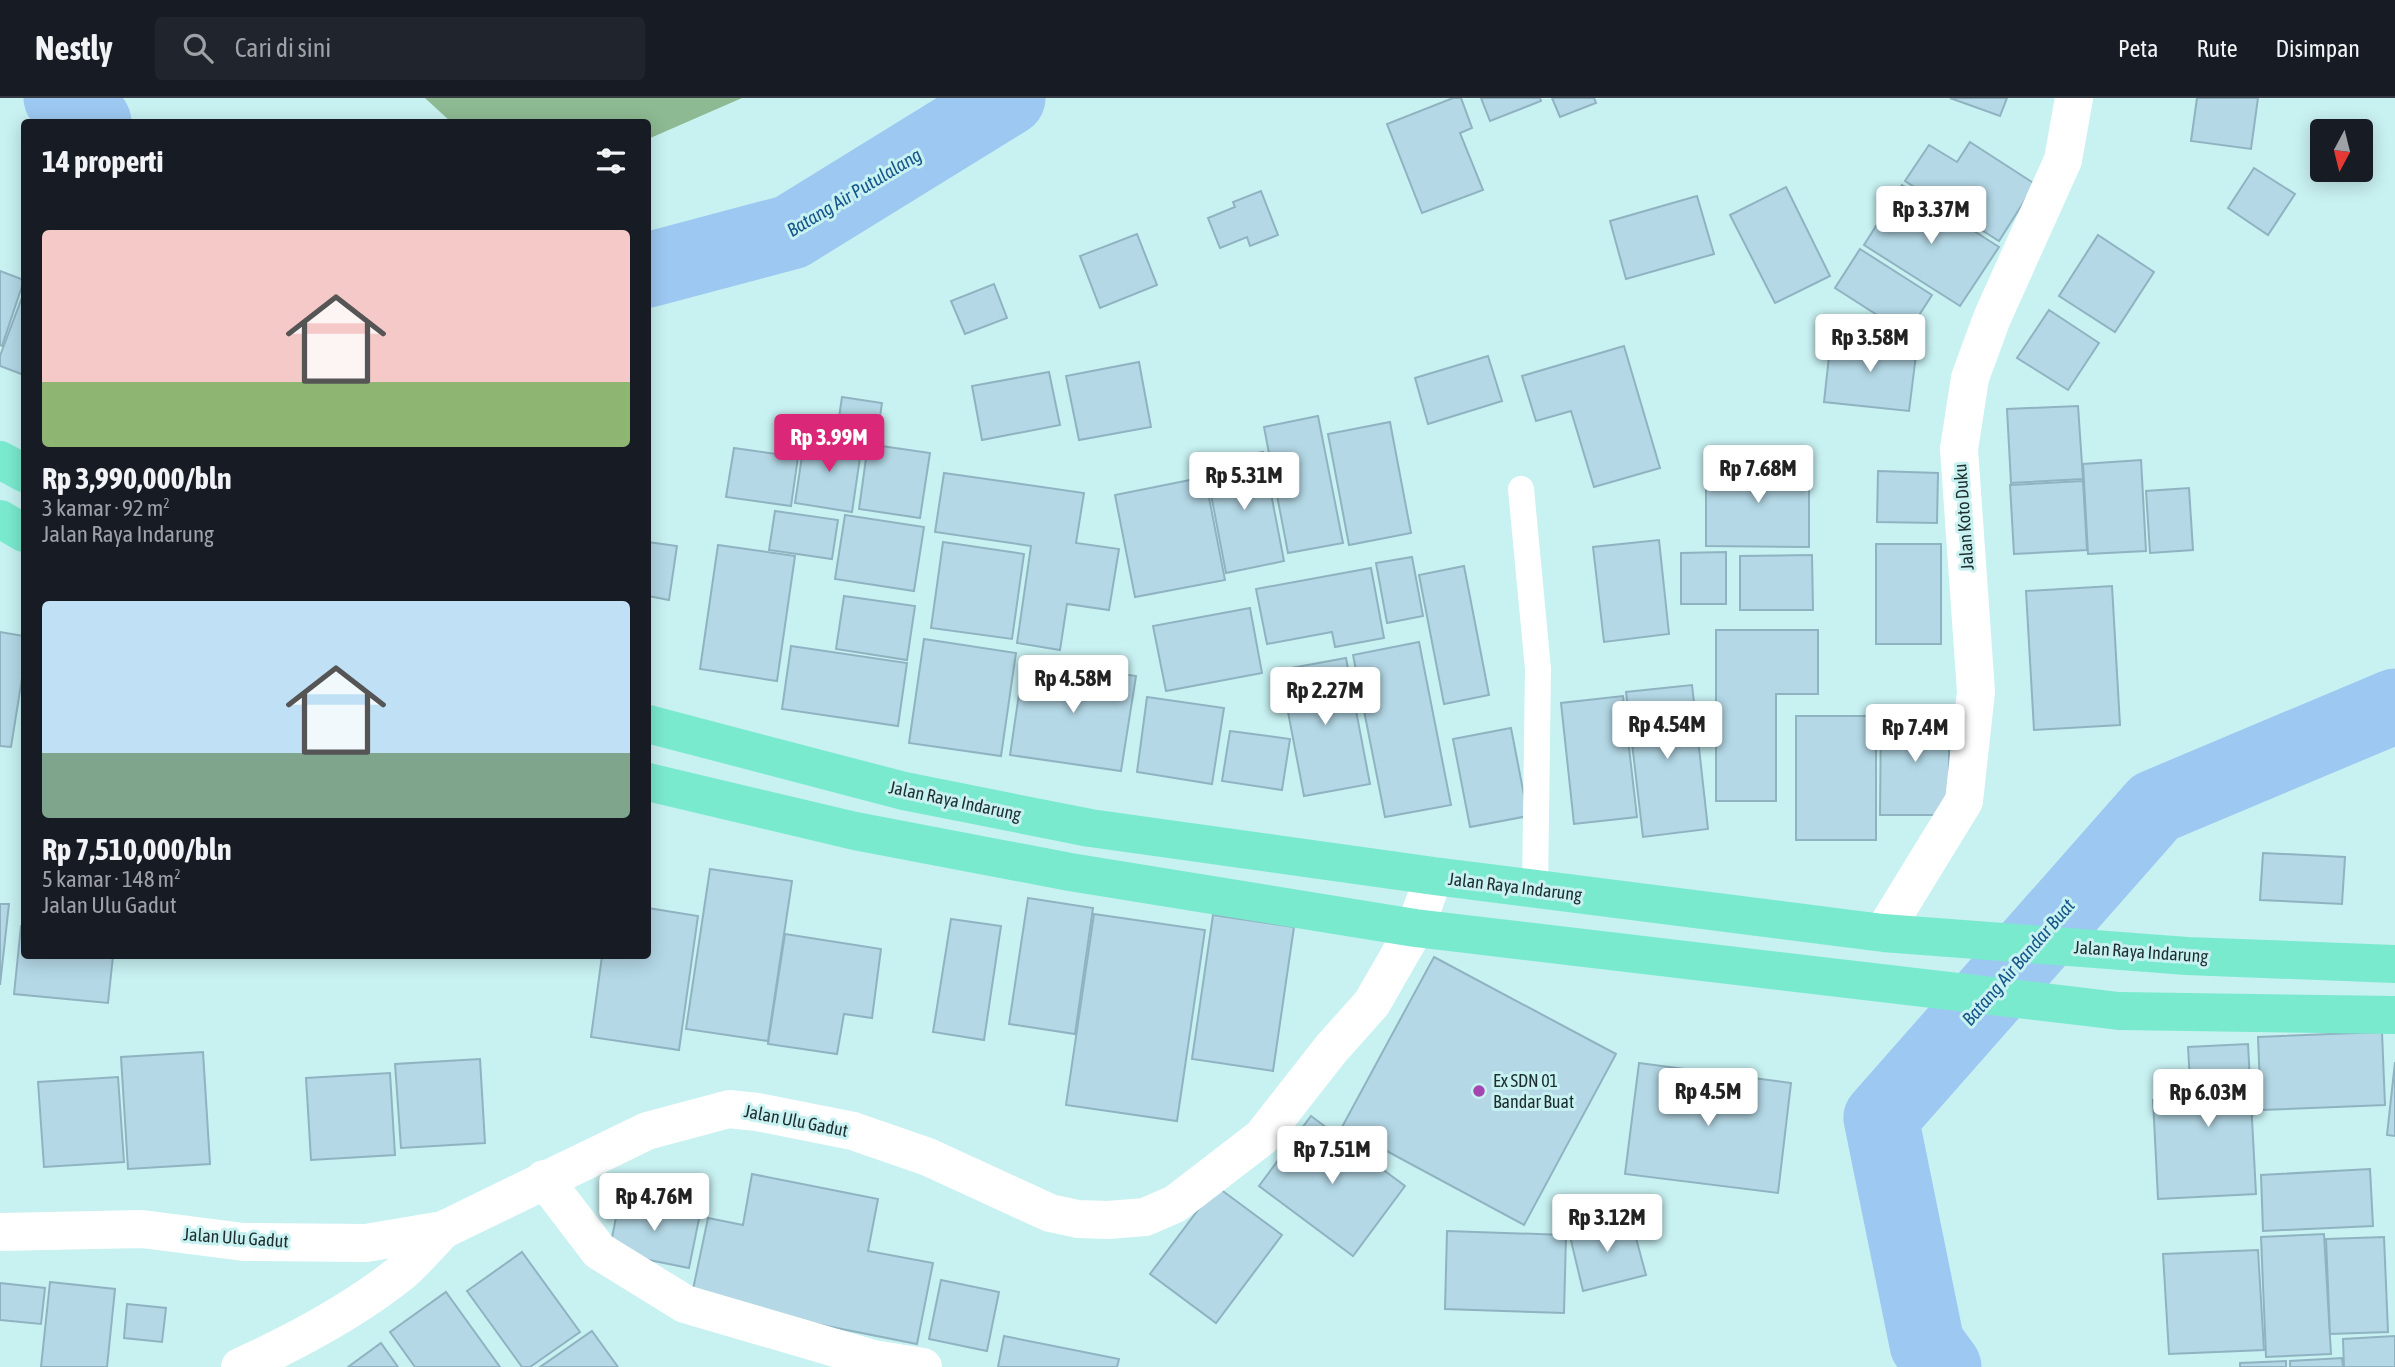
<!DOCTYPE html>
<html lang="id">
<head>
<meta charset="utf-8">
<style>
  :root { --surface:#171b24; --page:#20242c; --text:#f1f3f6; --muted:#9ea1a6; --line:#363941; --accent:#db2777 }
  body { margin:0; font-family:"Asap Condensed",sans-serif; background:var(--page); color:var(--text); height:100vh; display:flex; flex-direction:column; font-size:26px; white-space:nowrap }
  * { box-sizing:border-box; margin:0 }
  p { font-size:23px; color:var(--muted) }
  .icon { flex:none; width:38px; height:38px; fill:none; stroke:currentColor; stroke-width:2; stroke-linecap:round; stroke-linejoin:round }
  .map { position:relative; flex:1; overflow:hidden }
  .panel { position:absolute; left:21px; top:21px; width:630px; height:840px; display:flex; flex-direction:column; background:var(--surface); border-radius:7px; box-shadow:0 4px 18px #0003 }
  .panel>* { flex:none }
  .needle { width:46px; rotate:187deg }
  .controls { position:absolute; left:2310px; top:21px; display:grid; gap:14px }
  .controls a { display:grid; place-items:center; width:63px; height:63px; border-radius:7px; background:var(--surface); box-shadow:0 4px 18px #0003; font-size:35px }
  .price { position:absolute; translate:-50% -60px; padding:0 16px; border-radius:7px; background:#fff; color:#222; font-size:23px; line-height:46px; filter:drop-shadow(0 2px 4px #0008) }
  .price::after { content:''; position:absolute; left:50%; top:42px; width:21px; height:16px; margin-left:-10px; background:inherit; clip-path:polygon(0 0,100% 0,50% 100%) }
  .price.on { background:var(--accent); color:#fff }
  ul { padding:0; list-style:none }
  li { display:grid; align-content:center; gap:14px; height:371px; padding:0 21px }
  li span { display:grid; place-items:center; height:217px; border-radius:7px; color:#555 }
  li>.icon { margin-inline-start:auto }
  span .icon { width:126px; height:126px; fill:#fffc; stroke-width:1 }
  li b { font-size:30px }
  h2 { display:flex; justify-content:space-between; align-items:center; height:84px; padding:0 21px; font-size:30px }
  header { display:flex; align-items:center; gap:42px; box-sizing:border-box; height:98px; padding:0 35px; background:var(--surface); border-bottom:2px solid var(--line) }
  header strong { font-size:33px }
  nav { display:flex; gap:38px; margin-inline-start:auto; font-size:24px }
  .search { width:490px; height:63px; background:var(--page); display:flex; align-items:center; gap:18px; box-sizing:border-box; padding:0 24px; border-radius:7px; color:var(--muted); font-size:26px }
  .map>svg:first-child { display:block }
  .forest { fill:#8dba92 }
  .lines { fill:none; stroke-linecap:round; stroke-linejoin:round }
  .river { stroke:#9dc8f1; stroke-width:75 }
  .building { fill:#b4d8e6; stroke:#90b3c1; stroke-width:2 }
  .service { stroke:#fff; stroke-width:26 }
  .minor { stroke:#fff; stroke-width:38 }
  .tertiary { stroke:#fff; stroke-width:38 }
  .trunk { stroke:#7aeace; stroke-width:38 }
  .poi-dot { fill:#a346b0; stroke:#c8f1f2; stroke-width:2.5 }
  .labels { text-anchor:middle; stroke-width:6; stroke-linejoin:round; paint-order:stroke }
  .street-label { font-size:18px; fill:#1e2e2e; stroke:#c8f1f2 }
  .poi-label { font-size:18px; fill:#1e2e2e; stroke:#c8f1f2; text-anchor:start }
  .water-label { font-size:19px; font-style:italic; fill:#165689; stroke:#c8f1f2 }
</style>
</head>
<body>
<header>
<strong>Nestly</strong>
<div class="search"><svg class="icon" aria-label="search" viewBox="0 0 24 24"><circle cx="10" cy="10" r="6"/><path d="M15 15l6 6"/></svg>Cari di sini</div>
<nav><a>Peta</a><a>Rute</a><a>Disimpan</a></nav>
</header>
<div class="map">
<svg width="2395" height="1269" viewBox="0 0 2395 1269">
  <rect width="100%" height="100%" fill="#c8f1f2"/>
  <!-- forest -->
  <polygon class="forest" points="425,0 742,0 648,41 648,24 451,24"/>
  <g class="lines">
    <!-- river -->
    <g class="river">
      <polyline points="61,0 94,24"/>
      <polyline points="648,172 791,134 1008,0"/>
      <polyline points="1944,1269 1927,1246 1881,1020 2155,709 2395,608"/>
    </g>
  </g>
  <!-- building -->
  <g class="building">
    <polygon points="1453,0 1461,0 1472,30 1460,35 1483,92 1422,115 1387,26"/>
    <polygon points="1481,0 1540,0 1541,3 1490,23"/>
    <polygon points="1552,0 1594,0 1596,5 1560,19"/>
    <polygon points="1950,0 2007,0 2000,18"/>
    <polygon points="2197,0 2258,0 2251,51 2191,43"/>
    <polygon points="1970,44 2035,86 1999,143 1905,83 1929,47 1957,64"/>
    <polygon points="2254,70 2295,96 2268,137 2228,110"/>
    <polygon points="1902,87 1999,149 1960,208 1864,147"/>
    <polygon points="1786,89 1830,178 1775,205 1730,117"/>
    <polygon points="1261,93 1278,137 1250,148 1247,139 1220,150 1208,120 1235,109 1233,104"/>
    <polygon points="1697,98 1714,156 1626,181 1610,123"/>
    <polygon points="1137,136 1157,187 1100,210 1080,158"/>
    <polygon points="2098,137 2154,174 2115,234 2059,198"/>
    <polygon points="1860,151 1932,197 1907,236 1835,190"/>
    <polygon points="0,173 24,182 2,248 0,247"/>
    <polygon points="994,186 1007,220 965,236 951,203"/>
    <polygon points="24,194 24,277 0,268 0,258"/>
    <polygon points="2049,212 2099,245 2068,292 2017,260"/>
    <polygon points="1831,240 1917,249 1909,313 1824,304"/>
    <polygon points="1624,248 1660,370 1594,389 1571,313 1536,323 1522,278"/>
    <polygon points="1488,258 1502,303 1428,326 1415,280"/>
    <polygon points="1139,264 1151,329 1079,342 1066,278"/>
    <polygon points="1049,274 1060,327 982,342 972,288"/>
    <polygon points="842,299 882,305 877,339 837,333"/>
    <polygon points="2078,308 2083,381 2011,385 2007,311"/>
    <polygon points="1318,318 1343,445 1288,455 1264,329"/>
    <polygon points="1390,324 1411,435 1349,447 1328,336"/>
    <polygon points="805,338 862,346 852,414 795,405"/>
    <polygon points="868,346 930,355 920,420 859,411"/>
    <polygon points="734,350 798,359 791,408 726,399"/>
    <polygon points="1263,354 1284,463 1226,475 1205,365"/>
    <polygon points="2141,362 2146,453 2088,456 2083,366"/>
    <polygon points="1706,366 1809,366 1809,449 1706,448"/>
    <polygon points="1878,373 1938,375 1937,425 1877,424"/>
    <polygon points="944,375 1084,395 1076,445 1119,451 1109,512 1067,506 1060,552 1017,545 1031,448 935,434"/>
    <polygon points="1205,379 1225,482 1135,499 1115,397"/>
    <polygon points="2083,383 2087,452 2014,456 2010,387"/>
    <polygon points="2189,390 2193,452 2150,455 2146,393"/>
    <polygon points="775,413 838,422 832,461 769,452"/>
    <polygon points="845,417 924,429 914,493 835,481"/>
    <polygon points="1659,442 1669,536 1604,544 1593,449"/>
    <polygon points="648,444 677,448 669,502 648,498"/>
    <polygon points="943,444 1024,456 1012,541 931,530"/>
    <rect x="1876" y="446" width="65" height="100"/>
    <polygon points="718,447 795,458 777,583 700,571"/>
    <polygon points="1726,454 1726,506 1681,506 1681,455"/>
    <polygon points="1812,457 1813,512 1740,512 1740,458"/>
    <polygon points="1412,459 1423,518 1387,525 1376,465"/>
    <polygon points="1464,468 1489,597 1444,606 1419,477"/>
    <polygon points="1371,470 1384,540 1335,549 1332,534 1267,546 1256,491"/>
    <polygon points="2112,488 2120,627 2034,632 2026,493"/>
    <polygon points="844,498 915,508 907,562 836,551"/>
    <polygon points="1250,510 1262,575 1166,593 1153,528"/>
    <polygon points="1716,532 1818,532 1818,596 1776,596 1776,703 1716,703"/>
    <polygon points="0,534 24,538 24,568 11,649 0,648"/>
    <polygon points="924,541 1016,555 1001,658 909,645"/>
    <polygon points="1419,544 1451,707 1385,719 1353,557"/>
    <polygon points="791,548 907,565 898,628 782,611"/>
    <polygon points="1346,560 1370,686 1304,698 1280,572"/>
    <polygon points="1024,562 1136,578 1121,673 1010,657"/>
    <polygon points="1692,587 1708,731 1643,739 1626,594"/>
    <polygon points="1623,598 1637,719 1574,726 1561,605"/>
    <polygon points="1147,599 1224,610 1212,686 1137,674"/>
    <polygon points="1881,615 1949,615 1949,717 1880,717"/>
    <rect x="1796" y="618" width="80" height="124"/>
    <polygon points="1511,630 1528,718 1470,729 1453,641"/>
    <polygon points="1230,633 1290,641 1282,692 1222,683"/>
    <polygon points="2263,755 2345,759 2342,806 2260,802"/>
    <polygon points="710,771 792,783 768,943 686,931"/>
    <polygon points="1028,800 1093,810 1075,936 1009,926"/>
    <polygon points="0,806 9,806 0,887"/>
    <polygon points="648,810 698,818 679,952 591,939 602,858 648,858"/>
    <polygon points="1094,816 1205,832 1177,1023 1066,1007"/>
    <polygon points="1213,817 1294,829 1273,973 1192,961"/>
    <polygon points="951,821 1001,828 984,942 933,934"/>
    <polygon points="21,828 24,828 24,858 113,858 108,905 14,896"/>
    <polygon points="785,836 881,851 872,920 844,916 837,956 768,946"/>
    <polygon points="1434,859 1616,956 1524,1127 1342,1029"/>
    <polygon points="2382,934 2385,1007 2261,1012 2258,939"/>
    <polygon points="2248,946 2256,1096 2158,1101 2153,1002 2191,1000 2188,949"/>
    <polygon points="203,954 210,1066 128,1071 121,959"/>
    <polygon points="480,961 485,1045 401,1050 395,966"/>
    <polygon points="2395,964 2395,1038 2387,1037"/>
    <polygon points="1639,965 1791,985 1778,1095 1625,1076"/>
    <polygon points="390,975 395,1057 311,1062 306,980"/>
    <polygon points="118,979 124,1064 44,1069 38,984"/>
    <polygon points="1311,1018 1405,1088 1353,1158 1259,1088"/>
    <polygon points="2370,1071 2373,1128 2263,1133 2261,1077"/>
    <polygon points="752,1076 878,1101 868,1153 933,1165 917,1246 691,1201 708,1120 743,1127"/>
    <polygon points="1216,1088 1282,1137 1216,1225 1150,1176"/>
    <polygon points="620,1100 700,1116 689,1170 609,1154"/>
    <polygon points="1630,1118 1646,1177 1583,1193 1569,1134"/>
    <polygon points="1447,1133 1566,1137 1564,1215 1445,1211"/>
    <polygon points="2324,1136 2331,1256 2266,1259 2261,1139"/>
    <polygon points="2384,1139 2388,1234 2330,1236 2326,1141"/>
    <polygon points="2258,1152 2264,1252 2169,1256 2163,1156"/>
    <polygon points="522,1154 580,1234 530,1269 522,1269 467,1193"/>
    <polygon points="941,1182 999,1194 987,1253 929,1241"/>
    <polygon points="50,1184 115,1191 107,1269 41,1269"/>
    <polygon points="0,1185 45,1190 41,1226 0,1222"/>
    <polygon points="446,1194 500,1269 415,1269 390,1234"/>
    <polygon points="127,1206 166,1210 162,1244 124,1240"/>
    <polygon points="592,1233 618,1269 540,1269"/>
    <polygon points="1004,1238 1119,1261 1117,1269 998,1269"/>
    <polygon points="2395,1238 2395,1269 2344,1269 2343,1241"/>
    <polygon points="381,1245 398,1269 348,1269"/>
    <polygon points="2342,1260 2343,1269 2290,1269 2290,1263"/>
    <polygon points="2286,1263 2286,1269 2240,1269 2240,1265"/>
  </g>
  <g class="lines">
    <!-- service -->
    <polyline class="service" points="1521,391 1538,571 1535,792"/>
    <!-- minor -->
    <g class="minor">
      <polyline points="1883,835 1964,703 1976,594 1959,351 1970,280 1992,220 2063,62 2074,0"/>
      <polyline points="544,1081 599,1153 685,1206 873,1261 923,1269"/>
      <path d="M240 1269C295 1244 355 1212 402 1174 416 1162 429 1146 443 1132"/>
    </g>
    <!-- tertiary -->
    <polyline class="tertiary" points="0,1134 142,1131 244,1144 366,1145 443,1132 647,1033 729,1011 757,1014 853,1033 928,1059 1050,1115 1078,1121 1108,1122 1145,1119 1175,1106 1262,1039 1331,951 1372,905 1415,830 1434,778"/>
    <!-- trunk -->
    <g class="trunk">
      <polyline points="0,362 24,375"/>
      <polyline points="0,421 24,435"/>
      <polyline points="648,626 904,693 1090,730 1434,778 1883,835 2187,858 2395,866"/>
      <polyline points="648,684 855,733 1070,774 1415,830 2119,913 2395,917"/>
    </g>
  </g>
  <!-- markers -->
  <circle class="poi-dot" cx="1479" cy="993" r="7"/>
  <g class="labels">
    <!-- street labels -->
    <g class="street-label">
      <text transform="translate(1964 419) rotate(-94)" y="6">Jalan Koto Duku</text>
      <text transform="translate(955 703) rotate(12)" y="6">Jalan Raya Indarung</text>
      <text transform="translate(1515 789) rotate(7)" y="6">Jalan Raya Indarung</text>
      <text transform="translate(2141 854) rotate(4)" y="6">Jalan Raya Indarung</text>
      <text transform="translate(796 1023) rotate(11)" y="6">Jalan Ulu Gadut</text>
      <text transform="translate(236 1140) rotate(4)" y="6">Jalan Ulu Gadut</text>
    </g>
    <!-- poi labels -->
    <g class="poi-label">
      <text x="1493" y="989">Ex SDN 01<tspan x="1493" dy="21">Bandar Buat</tspan></text>
    </g>
    <!-- water labels -->
    <g class="water-label">
      <text transform="translate(854 94) rotate(-31)" y="7">Batang Air Putulalang</text>
      <text transform="translate(2018 864) rotate(-49)" y="7">Batang Air Bandar Buat</text>
    </g>
  </g>
</svg>
<div class="controls">
<a><svg class="needle" viewBox="-14 -14 28 28"><path d="M0-13l5 13h-10z" fill="#e53935"/><path d="M0 13l5-13h-10z" fill="#9ea1a6"/></svg></a>
</div>
<b class="price" style="left:1931px;top:148px">Rp 3.37M</b>
<b class="price" style="left:1870px;top:276px">Rp 3.58M</b>
<b class="price on" style="left:829px;top:376px">Rp 3.99M</b>
<b class="price" style="left:1758px;top:407px">Rp 7.68M</b>
<b class="price" style="left:1244px;top:414px">Rp 5.31M</b>
<b class="price" style="left:1073px;top:617px">Rp 4.58M</b>
<b class="price" style="left:1325px;top:629px">Rp 2.27M</b>
<b class="price" style="left:1667px;top:663px">Rp 4.54M</b>
<b class="price" style="left:1915px;top:666px">Rp 7.4M</b>
<b class="price" style="left:1708px;top:1030px">Rp 4.5M</b>
<b class="price" style="left:2208px;top:1031px">Rp 6.03M</b>
<b class="price" style="left:1332px;top:1088px">Rp 7.51M</b>
<b class="price" style="left:654px;top:1135px">Rp 4.76M</b>
<b class="price" style="left:1607px;top:1156px">Rp 3.12M</b>
<section class="panel">
<h2>14 properti<svg class="icon" aria-label="filters" viewBox="0 0 24 24"><path d="M4 7h16M4 17h16"/><circle cx="9" cy="7" r="2"/><circle cx="15" cy="17" r="2"/></svg></h2>
<ul>
<li><span style="background:linear-gradient(#f6c9c9 70%,#8fb573 0)"><svg class="icon" aria-label="home" viewBox="0 0 24 24"><path d="M3 11l9-7 9 7M6 9v11h12V9"/></svg></span><div><b>Rp 3,990,000/bln</b><p>3 kamar · 92 m²</p><p>Jalan Raya Indarung</p></div></li>
<li><span style="background:linear-gradient(#bfe0f5 70%,#7fa58c 0)"><svg class="icon" aria-label="home" viewBox="0 0 24 24"><path d="M3 11l9-7 9 7M6 9v11h12V9"/></svg></span><div><b>Rp 7,510,000/bln</b><p>5 kamar · 148 m²</p><p>Jalan Ulu Gadut</p></div></li>
</ul>
</section>
</div>
</body>
</html>
